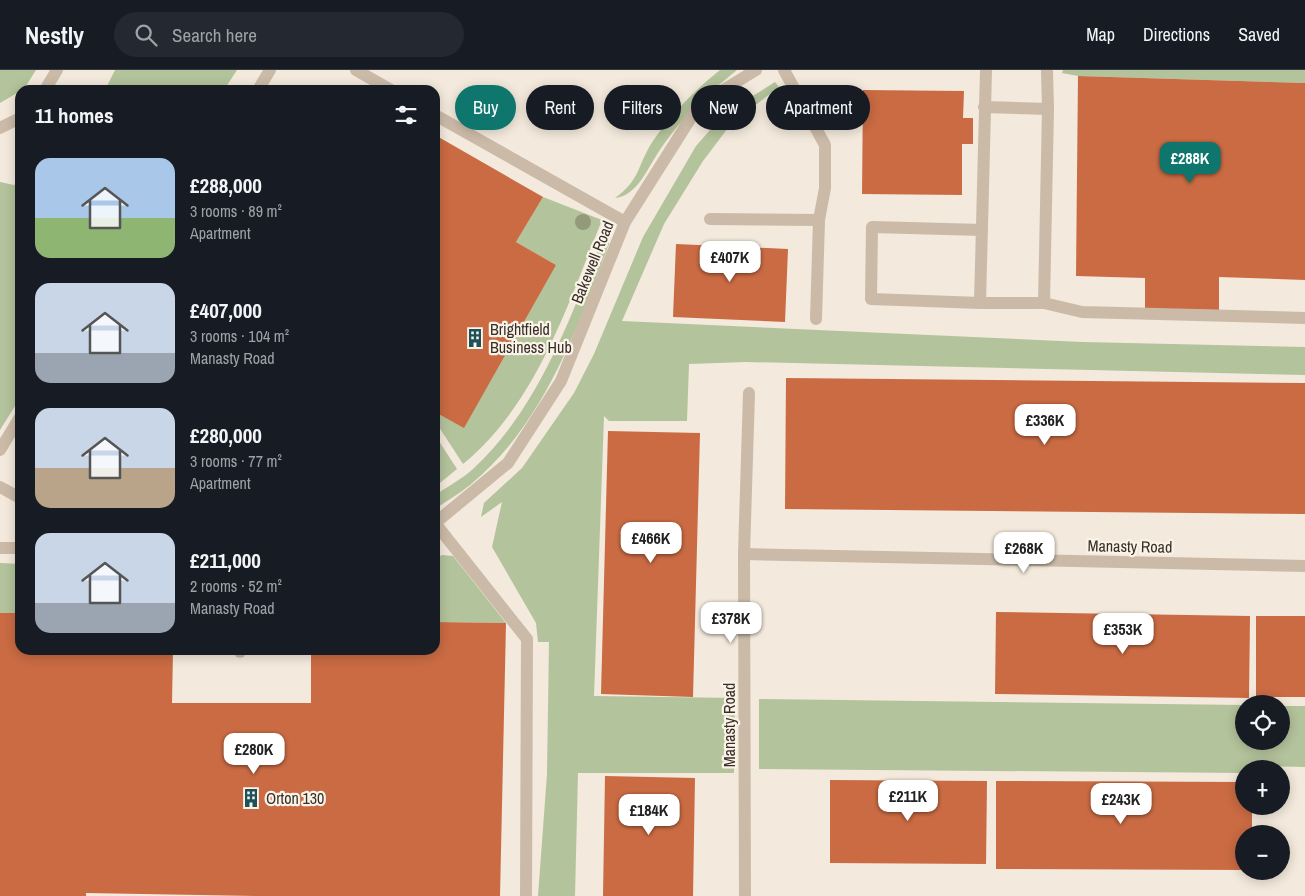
<!DOCTYPE html>
<html lang="en">
<head>
<meta charset="utf-8">
<style>
  :root { --surface:#171b24; --page:#242831; --text:#f1f3f6; --muted:#9ea1a6; --line:#363941; --accent:#0f766e }
  body { margin:0; font-family:"Archivo Narrow",sans-serif; background:var(--page); color:var(--text); height:100vh; display:flex; flex-direction:column; font-size:19px; white-space:nowrap }
  * { box-sizing:border-box; margin:0 }
  p { font-size:16px; color:var(--muted) }
  .icon { flex:none; width:28px; height:28px; fill:none; stroke:currentColor; stroke-width:2; stroke-linecap:round; stroke-linejoin:round }
  .map { position:relative; flex:1; overflow:hidden }
  .side { position:absolute; left:15px; top:15px; width:425px; height:570px; display:flex; flex-direction:column; background:var(--surface); border-radius:15px; box-shadow:0 2px 12px #0003 }
  .side>* { flex:none }
  .banner { position:absolute; left:455px; top:15px; width:475px; height:45px; display:flex; gap:10px }
  .tools { position:absolute; left:1235px; top:625px; display:grid; gap:10px }
  .tools a { display:grid; place-items:center; width:55px; height:55px; border-radius:50%; background:var(--surface); box-shadow:0 2px 12px #0003; font-size:25px }
  .price { position:absolute; translate:-50% -42px; padding:0 11px; border-radius:10px; background:#fff; color:#222; font-size:16px; line-height:32px; filter:drop-shadow(0 1px 2px #0008) }
  .price::after { content:''; position:absolute; left:50%; top:30px; width:15px; height:11px; margin-left:-8px; background:inherit; clip-path:polygon(0 0,100% 0,50% 100%) }
  .price.selected { background:var(--accent); color:#fff }
  ul { padding:0; list-style:none }
  li { display:flex; align-items:center; gap:15px; height:125px; padding:0 20px }
  li span { display:grid; place-items:center; flex:none; width:140px; height:100px; border-radius:15px; color:#555 }
  li>.icon { margin-inline-start:auto }
  span .icon { width:60px; height:60px; fill:#fffc; stroke-width:1 }
  li b { font-size:21px }
  h2 { display:flex; justify-content:space-between; align-items:center; height:60px; padding:0 20px; font-size:21px }
  .chip { padding:0 18px; border-radius:22px; background:var(--surface); box-shadow:0 2px 12px #0003; font-size:18px; line-height:45px }
  .chip.selected { background:var(--accent); color:#fff }
  header { display:flex; align-items:center; gap:30px; box-sizing:border-box; height:70px; padding:0 25px; background:var(--surface); border-bottom:1px solid var(--line) }
  header strong { font-size:24px }
  nav { display:flex; gap:28px; margin-inline-start:auto; font-size:18px }
  .search { width:350px; height:45px; background:var(--page); display:flex; align-items:center; gap:12px; box-sizing:border-box; padding:0 18px; border-radius:28px; color:var(--muted); font-size:19px }
  .map>svg:first-child { display:block }
  .green { fill:#b3c39b }
  .building { fill:#ca6b43 }
  .lines { fill:none; stroke-linecap:round; stroke-linejoin:round }
  .service { stroke:#cbbaa7; stroke-width:12 }
  .minor { stroke:#cbbaa7; stroke-width:12 }
  .tertiary { stroke:#cbbaa7; stroke-width:12 }
  .tree { fill:#93997b }
  .labels { text-anchor:middle; stroke-width:4.5; stroke-linejoin:round; paint-order:stroke }
  .street-label { font-size:16px; fill:#382e28; stroke:#faf3e8 }
  .poi-label { font-size:16px; fill:#382e28; stroke:#faf3e8; text-anchor:start }
</style>
</head>
<body>
<header>
<strong>Nestly</strong>
<div class="search"><svg class="icon" aria-label="search" viewBox="0 0 24 24"><circle cx="10" cy="10" r="6"/><path d="M15 15l6 6"/></svg>Search here</div>
<nav><a>Map</a><a>Directions</a><a>Saved</a></nav>
</header>
<div class="map">
<svg width="1305" height="826" viewBox="0 0 1305 826">
  <rect width="100%" height="100%" fill="#f3e9dc"/>
  <!-- green -->
  <g class="green">
    <polygon points="0,0 36,0 24,19 0,33"/>
    <polygon points="115,0 237,0 224,20 105,20"/>
    <path d="M720 0H737C702 28 676 53 653 91 644 106 634 126 615 128 640 110 637 97 651 74 670 45 694 21 720 0Z"/>
    <polygon points="1063,0 1305,0 1305,13 1078,6 1062,3"/>
    <polygon points="775,12 779,17 731,54 703,91 664,154 622,251 1082,272 1305,277 1305,305 746,292 689,294 687,351 609,351 604,346 594,626 735,628 734,703 578,703 575,826 538,826 547,704 549,572 538,572 536,553 492,477 502,432 481,447 484,433 522,398 574,323 594,284 643,167 696,76 724,44"/>
    <polygon points="0,112 14,115 20,113 20,328 0,360"/>
    <path d="M543 127 602 150C567 236 537 333 463 394L435 351V342L556 195 516 172Z"/>
    <path d="M606 159 609 174C576 261 544 354 470 415 459 424 446 431 435 439V425C447 417 462 409 473 399 541 336 572 243 606 159Z"/>
    <polygon points="435,365 457,399 435,417"/>
    <polygon points="442,485 453,486 506,553 435,552 435,489"/>
    <polygon points="0,493 20,494 20,543 0,543"/>
    <polygon points="759,629 1244,635 1244,671 1281,671 1281,636 1305,636 1305,697 1265,696 1262,699 1244,699 1244,703 759,699"/>
  </g>
  <!-- building -->
  <g class="building">
    <polygon points="1078,6 1305,13 1305,210 1219,207 1219,240 1145,239 1145,208 1076,206"/>
    <polygon points="863,20 964,21 963,48 973,48 973,74 962,74 962,125 862,124"/>
    <polygon points="435,65 543,127 516,172 556,195 464,358 435,342"/>
    <polygon points="676,174 788,179 785,252 673,247"/>
    <polygon points="786,308 1305,313 1305,444 785,439"/>
    <polygon points="608,361 700,363 693,627 601,624"/>
    <polygon points="996,542 1250,546 1249,628 995,624"/>
    <polygon points="0,543 20,543 20,580 173,580 172,633 311,633 311,580 435,580 435,552 506,553 500,826 256,826 86,823 86,826 0,826"/>
    <rect x="1256" y="546" width="49" height="81"/>
    <polygon points="605,706 695,708 693,826 603,826"/>
    <polygon points="830,710 987,711 986,794 830,793"/>
    <polygon points="996,711 1244,712 1244,736 1252,736 1252,764 1244,764 1244,800 996,799"/>
  </g>
  <g class="lines">
    <!-- service -->
    <g class="service">
      <polyline points="356,0 391,20"/>
      <polyline points="784,0 825,75 825,118 819,150 816,249"/>
      <polyline points="45,20 57,0"/>
      <polyline points="258,20 270,0"/>
      <polyline points="984,37 1048,39"/>
      <polyline points="435,45 625,152"/>
      <polyline points="0,58 20,48"/>
      <polyline points="710,149 819,150"/>
      <polyline points="982,160 872,157 871,229 980,233 986,1"/>
      <polyline points="980,233 1044,233 1082,242 1305,248"/>
      <polyline points="1044,233 1048,39 1047,0"/>
      <polyline points="0,380 20,347"/>
      <polyline points="0,417 20,428"/>
      <polyline points="435,453 527,569 526,826"/>
      <polyline points="240,582 240,580"/>
    </g>
    <!-- minor -->
    <g class="minor">
      <polyline points="744,484 1305,496"/>
      <polyline points="745,826 744,484 749,323"/>
    </g>
    <!-- tertiary -->
    <g class="tertiary">
      <polyline points="435,453 508,393 561,311 625,152 699,35 756,0"/>
      <polyline points="0,478 20,478"/>
    </g>
  </g>
  <!-- trees -->
  <circle class="tree" cx="583" cy="152" r="8"/>
  <!-- icons -->
  <defs>
    <g id="building-bare" transform="scale(1.5)"><path d="M-4-6H4V6H1V3H-1V6H-4ZM-2.5-4.3h1.7v1.8h-1.7ZM.8-4.3h1.7v1.8H.8ZM-2.5-1h1.7V.8h-1.7ZM.8-1h1.7V.8H.8Z" fill="#1c535b" stroke="#faf3e8" stroke-width="2.5" paint-order="stroke"/></g>
  </defs>
  <g fill-rule="evenodd">
    <use href="#building-bare" x="475" y="268"/>
    <use href="#building-bare" x="251" y="728"/>
  </g>
  <g class="labels">
    <!-- street labels -->
    <g class="street-label">
      <text transform="translate(592 192) rotate(-68)" y="6">Bakewell Road</text>
      <text transform="translate(1130 476) rotate(1)" y="6">Manasty Road</text>
      <text transform="translate(729 655) rotate(-90)" y="6">Manasty Road</text>
    </g>
    <!-- poi labels -->
    <g class="poi-label">
      <text x="490" y="265">Brightfield<tspan x="490" dy="18">Business Hub</tspan></text>
      <text x="266" y="734">Orton 130</text>
    </g>
  </g>
</svg>
<div class="tools">
<a><svg class="icon" aria-label="locate" viewBox="0 0 24 24"><circle cx="12" cy="12" r="6"/><path d="M12 2v4M12 18v4M2 12h4M18 12h4"/></svg></a>
<a>+</a>
<a>−</a>
</div>
<b class="price selected" style="left:1190px;top:114px">£288K</b>
<b class="price" style="left:730px;top:213px">£407K</b>
<b class="price" style="left:1045px;top:376px">£336K</b>
<b class="price" style="left:651px;top:494px">£466K</b>
<b class="price" style="left:1024px;top:504px">£268K</b>
<b class="price" style="left:731px;top:574px">£378K</b>
<b class="price" style="left:1123px;top:585px">£353K</b>
<b class="price" style="left:254px;top:705px">£280K</b>
<b class="price" style="left:908px;top:752px">£211K</b>
<b class="price" style="left:1121px;top:755px">£243K</b>
<b class="price" style="left:649px;top:766px">£184K</b>
<div class="banner">
<a class="chip selected">Buy</a>
<a class="chip">Rent</a>
<a class="chip">Filters</a>
<a class="chip">New</a>
<a class="chip">Apartment</a>
</div>
<section class="side">
<h2>11 homes<svg class="icon" aria-label="filters" viewBox="0 0 24 24"><path d="M4 7h16M4 17h16"/><circle cx="9" cy="7" r="2"/><circle cx="15" cy="17" r="2"/></svg></h2>
<ul>
<li><span style="background:linear-gradient(#a9c7e8 60%,#8fb573 0)"><svg class="icon" aria-label="home" viewBox="0 0 24 24"><path d="M3 11l9-7 9 7M6 9v11h12V9"/></svg></span><div><b>£288,000</b><p>3 rooms · 89 m²</p><p>Apartment</p></div></li>
<li><span style="background:linear-gradient(#c9d6e8 70%,#9aa5b1 0)"><svg class="icon" aria-label="home" viewBox="0 0 24 24"><path d="M3 11l9-7 9 7M6 9v11h12V9"/></svg></span><div><b>£407,000</b><p>3 rooms · 104 m²</p><p>Manasty Road</p></div></li>
<li><span style="background:linear-gradient(#c9d6e8 60%,#b9a48a 0)"><svg class="icon" aria-label="home" viewBox="0 0 24 24"><path d="M3 11l9-7 9 7M6 9v11h12V9"/></svg></span><div><b>£280,000</b><p>3 rooms · 77 m²</p><p>Apartment</p></div></li>
<li><span style="background:linear-gradient(#c9d6e8 70%,#9aa5b1 0)"><svg class="icon" aria-label="home" viewBox="0 0 24 24"><path d="M3 11l9-7 9 7M6 9v11h12V9"/></svg></span><div><b>£211,000</b><p>2 rooms · 52 m²</p><p>Manasty Road</p></div></li>
</ul>
</section>
</div>
</body>
</html>
